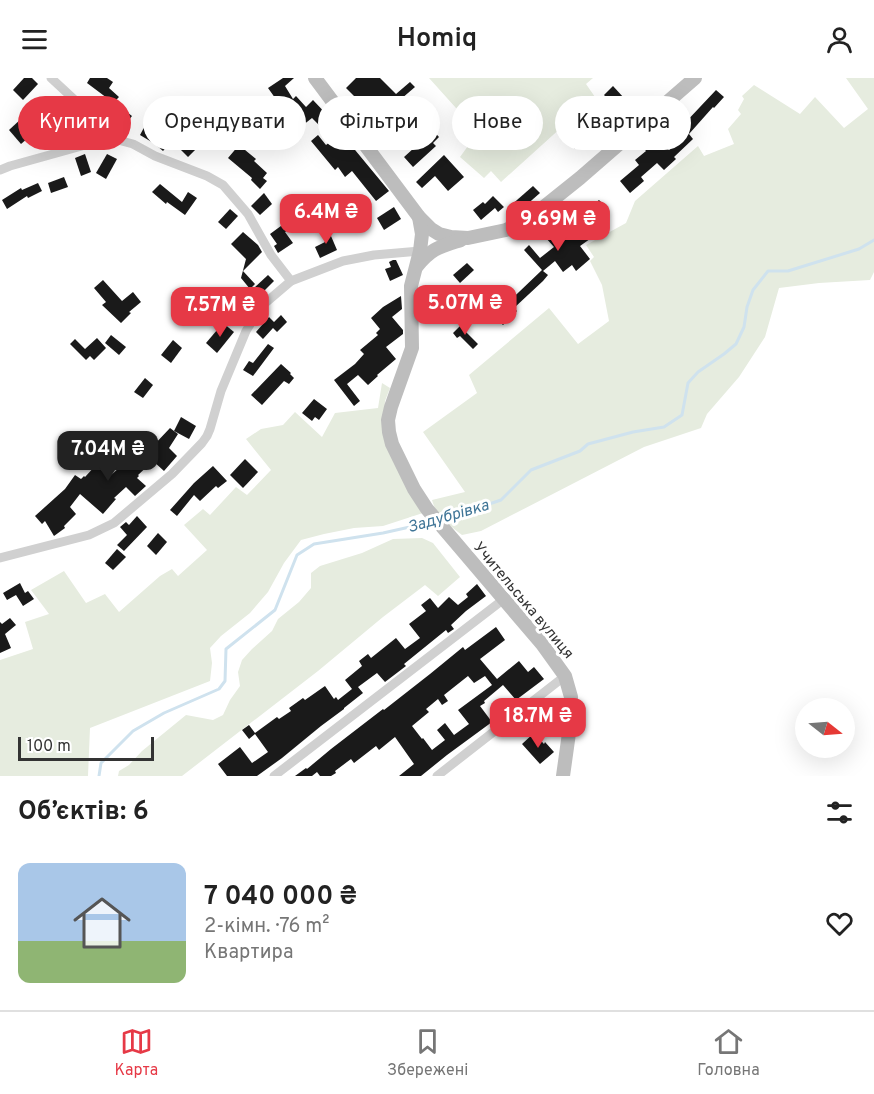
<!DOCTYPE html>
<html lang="uk">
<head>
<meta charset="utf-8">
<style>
  :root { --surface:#fff; --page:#f2f2f2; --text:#222; --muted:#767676; --line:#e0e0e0; --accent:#e63946 }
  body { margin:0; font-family:Overpass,sans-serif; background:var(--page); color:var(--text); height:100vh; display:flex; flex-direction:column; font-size:22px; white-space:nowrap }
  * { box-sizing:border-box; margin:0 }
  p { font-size:20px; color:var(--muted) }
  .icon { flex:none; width:33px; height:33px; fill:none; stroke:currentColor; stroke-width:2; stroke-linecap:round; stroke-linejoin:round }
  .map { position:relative; height:698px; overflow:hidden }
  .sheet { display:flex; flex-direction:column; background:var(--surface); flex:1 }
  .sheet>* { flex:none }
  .banner { position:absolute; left:18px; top:18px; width:838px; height:54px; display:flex; gap:12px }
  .needle { width:39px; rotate:107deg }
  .buttons { position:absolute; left:795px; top:620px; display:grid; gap:12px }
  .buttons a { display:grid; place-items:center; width:60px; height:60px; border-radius:50%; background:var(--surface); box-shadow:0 6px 24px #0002; font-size:30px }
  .scale { position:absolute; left:18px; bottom:15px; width:136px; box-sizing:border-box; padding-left:6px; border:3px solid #333; border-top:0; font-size:16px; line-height:21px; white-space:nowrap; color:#333; -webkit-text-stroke:4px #fff; paint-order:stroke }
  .price { position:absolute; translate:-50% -51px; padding:0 14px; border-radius:12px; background:var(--accent); color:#fff; font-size:20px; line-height:39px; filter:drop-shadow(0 2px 3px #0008) }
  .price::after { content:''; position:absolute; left:50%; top:36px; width:18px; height:14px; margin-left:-9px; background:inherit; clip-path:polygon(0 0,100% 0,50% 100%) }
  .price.active { background:#222; color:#fff }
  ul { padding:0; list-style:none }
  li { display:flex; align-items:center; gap:18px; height:150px; padding:0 18px }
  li+li { border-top:2px solid var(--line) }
  li span { display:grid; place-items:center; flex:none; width:168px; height:120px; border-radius:12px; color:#555 }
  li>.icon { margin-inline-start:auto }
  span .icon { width:72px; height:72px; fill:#fffc; stroke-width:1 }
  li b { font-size:26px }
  h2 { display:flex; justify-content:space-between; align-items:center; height:72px; padding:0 18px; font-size:26px }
  .chip { padding:0 21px; border-radius:27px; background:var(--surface); box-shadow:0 6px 24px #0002; font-size:21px; line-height:54px }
  .chip.active { background:var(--accent); color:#fff }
  header { display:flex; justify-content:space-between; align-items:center; height:78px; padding:0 18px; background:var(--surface); font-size:27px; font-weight:600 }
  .menu { display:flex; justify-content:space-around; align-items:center; height:84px; border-top:2px solid var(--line); background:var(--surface); font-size:16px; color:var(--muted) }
  .menu a { display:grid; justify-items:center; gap:3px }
  .menu .active { color:var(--accent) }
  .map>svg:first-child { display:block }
  .green { fill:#e6ecdf }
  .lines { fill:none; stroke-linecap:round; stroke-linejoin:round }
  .stream { stroke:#cfe2ee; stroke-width:3 }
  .building { fill:#1a1a1a; fill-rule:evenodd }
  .street { stroke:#d0d0d0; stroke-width:9 }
  .secondary { stroke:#bdbdbd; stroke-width:14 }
  .labels { text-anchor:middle; stroke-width:6; stroke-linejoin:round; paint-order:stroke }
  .street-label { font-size:15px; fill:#333; stroke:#fff }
  .water-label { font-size:16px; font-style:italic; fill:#3f7597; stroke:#fff }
</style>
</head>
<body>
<header><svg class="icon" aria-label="menu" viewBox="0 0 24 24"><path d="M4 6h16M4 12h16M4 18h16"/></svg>Homiq<svg class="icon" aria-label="person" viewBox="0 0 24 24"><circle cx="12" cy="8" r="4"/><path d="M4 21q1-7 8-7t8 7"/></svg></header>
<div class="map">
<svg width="874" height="698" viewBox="0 0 874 698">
  <rect width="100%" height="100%" fill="#fff"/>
  <!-- green -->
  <g class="green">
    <polygon points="429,0 593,0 586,6 595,19 501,104 491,93 484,100 460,79 468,68 454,52 465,40"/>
    <path d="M846 0H874V194L870 202 819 205 779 210 765 259 739 299 707 336 701 350 644 369 481 453 462 457C448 446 437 440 432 422L465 414 423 354 477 315 469 297 549 230 578 266 609 243 602 207 590 183 594 179 586 167 626 145 635 123 698 68 704 78 734 66 728 51 741 36 738 32 744 21 742 18 754 7 800 36 815 19 844 50 868 31Z"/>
    <polygon points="382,305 390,310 385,323 384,341 426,434 383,448 354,450 324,456 301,462 284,485 268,514 250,535 221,558 210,570 212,585 210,603 90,650 88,698 0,698 0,582 33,571 25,544 49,536 31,512 64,493 86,525 105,516 119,534 160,498 172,491 178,498 207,472 184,447 203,431 210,437 236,409 247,417 271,392 246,361 261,351 283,347 295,334 322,359 335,335 378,330"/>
    <polygon points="422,460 433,465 460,499 438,518 425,507 383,539 318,593 182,698 118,698 119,693 129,687 142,673 186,637 213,642 223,637 230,622 240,608 238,594 242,582 252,571 272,553 278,541 299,524 311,510 311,495 320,488 362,475 393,461"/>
  </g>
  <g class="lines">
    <!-- stream -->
    <g class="stream">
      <polyline points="442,442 501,422 531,392 580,373 588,366 633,354 664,349 682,337 688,305 698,294 724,276 736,266 744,249 747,229 753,212 768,193 788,193 859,171 874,162"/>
      <polyline points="99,698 101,685 133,653 164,635 219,611 225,603 226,571 275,532 297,477 314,466 383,455 432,444"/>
    </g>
  </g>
  <!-- building -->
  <g class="building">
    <polygon points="24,0 32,0 38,6 23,22 13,12"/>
    <polygon points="90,0 107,0 113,4 109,10 119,19 114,24 132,38 122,51 110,42 116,34 105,23 107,20 87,5"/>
    <polygon points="283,0 294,0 285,8 293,21 296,18 306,29 313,22 331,41 322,50 312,40 293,55 284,45 281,47 268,33 278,24 268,10"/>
    <polygon points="356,0 380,0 396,16 410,4 415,9 401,21 412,34 420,27 428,36 422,41 439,59 433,65 436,68 413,89 404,79 424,61 414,51 392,71 383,62 390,56 382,47 392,37 377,21 367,31 346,10"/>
    <polygon points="613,8 624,20 615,29 604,17"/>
    <polygon points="716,12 724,19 714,30 713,29 689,56 693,61 674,79 676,81 664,92 657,85 641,99 644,103 630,115 620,103 639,87 635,82 646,73 641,67 653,55 669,72 681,60 668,45 675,39 683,47"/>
    <polygon points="155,29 171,47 173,45 190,61 194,57 202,65 188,79 172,63 163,73 155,66 140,57"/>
    <polygon points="605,32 615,42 605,51 595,41"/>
    <polygon points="22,40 35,54 21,66 9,52"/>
    <polygon points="68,41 76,53 62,63 54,51"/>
    <polygon points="568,51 582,64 575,71 562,58"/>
    <polygon points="341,55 389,113 376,123 352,93 345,99 338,89 335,92 311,63 318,57 326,67"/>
    <polygon points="239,67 256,81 254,83 267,95 263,100 267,103 260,111 251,102 252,100 228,80"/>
    <polygon points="85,76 91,94 81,98 75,80"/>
    <polygon points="107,76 117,81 106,101 96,95"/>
    <polygon points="444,77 464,99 448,113 435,98 422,110 416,104"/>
    <polygon points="64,99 68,109 51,115 48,105"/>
    <polygon points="38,105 42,113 28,120 27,118 7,131 2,122 21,110 22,112"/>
    <polygon points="160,106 182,124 188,114 197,120 185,137 167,124 166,126 152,114"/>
    <polygon points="533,108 540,115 516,136 509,129"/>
    <polygon points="264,115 272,126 260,137 251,128"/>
    <polygon points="493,118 504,129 498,134 495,130 481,142 473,132 483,124 485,126"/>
    <polygon points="599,122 607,130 597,140 604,151 580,168 590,181 576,193 572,187 563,194 555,183 543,193 548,197 543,203 514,230 517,233 503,247 494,238 542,192 524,172 529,167 540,180 554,169 537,150 560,134 569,145 562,150 573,162 586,153 576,140"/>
    <polygon points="394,129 401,141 384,152 377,140"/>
    <polygon points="230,131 238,138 226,151 218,144"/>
    <polygon points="285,145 290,151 285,154 293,165 278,175 274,168 277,166 270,156"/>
    <polygon points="328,151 337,172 320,180 315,169 325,164 321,154"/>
    <polygon points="243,154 258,167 262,174 243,193 255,206 250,211 241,200 246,181 231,166"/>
    <polygon points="393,182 396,182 403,197 390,203 385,191 391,189 389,184"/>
    <polygon points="467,185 474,192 460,205 453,197"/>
    <polygon points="268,197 274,203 259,218 253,211"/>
    <polygon points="103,202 122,223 133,214 141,224 129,234 131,235 121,245 102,227 106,224 94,210"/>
    <polygon points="495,208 501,215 479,233 474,227"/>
    <polygon points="401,218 402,231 392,239 403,252 403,256 386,269 396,281 377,297 378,298 368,307 358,297 347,306 360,323 354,328 334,302 355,286 364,276 360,272 378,257 376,255 380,251 371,240 383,229"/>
    <polygon points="281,237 287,244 277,254 273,250 263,261 256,254 269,239 274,244"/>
    <polygon points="223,245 234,254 217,275 206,265"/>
    <polygon points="462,246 467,252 465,253 478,266 473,271 460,258 457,260 453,255"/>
    <polygon points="111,257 126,269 119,277 105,265"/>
    <polygon points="97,260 106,270 94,282 90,278 86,282 70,266 75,261 85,271"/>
    <polygon points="173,262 182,270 171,285 161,277"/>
    <polygon points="268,266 274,270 253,298 243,292 249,283 253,285"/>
    <polygon points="281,286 291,295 290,296 294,300 289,306 284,303 262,327 251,317"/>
    <polygon points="145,300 153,307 143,320 134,314"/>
    <polygon points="314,321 327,331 319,342 315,339 312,343 302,335"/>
    <polygon points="181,339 196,348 189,361 174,353"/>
    <polygon points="170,350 178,356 169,370 177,378 164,393 153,383 138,397 139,398 137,400 146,408 135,418 126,409 114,420 116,421 103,436 80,416 70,429 76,436 64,448 65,450 54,458 45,443 42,446 35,438 65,411 75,397 81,401 84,398 85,399 96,387 109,399 120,389 112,379 113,378 105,370 112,364 128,380 146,363 152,369"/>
    <polygon points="245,381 258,394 243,410 230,397"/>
    <polygon points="213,388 227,403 218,410 216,408 200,423 194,417 177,438 170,432 194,405"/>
    <polygon points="137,438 147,449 124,473 117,467 127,457 120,449 126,444 129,447"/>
    <polygon points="158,455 167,464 156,477 147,468"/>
    <polygon points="117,471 126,479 113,492 105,485"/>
    <polygon points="20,505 25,515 28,513 34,521 23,528 16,517 7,522 3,515"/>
    <polygon points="477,506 486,518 466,533 451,547 454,551 448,555 446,552 404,586 406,588 385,604 377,595 358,609 363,615 344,630 344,631 321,648 282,680 257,698 227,698 218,686 240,669 252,685 268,674 255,656 249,661 242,652 249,647 255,655 277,639 279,641 291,633 289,630 303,620 305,622 325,608 334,621 336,619 338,622 352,611 345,602 362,588 359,583 368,576 371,580 396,560 405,571 420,560 409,546 426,533 421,527 430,520 438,530 449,519 458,527 468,519 466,516"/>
    <polygon points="10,540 16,547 5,556 11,570 0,575 0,544 2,546"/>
    <path d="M496 549 505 562 480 581 497 601 519 583 528 594 534 589 544 601 516 622 503 607 484 623 485 625 480 628 492 644 447 677 421 698H399L414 686 395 659 379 672 376 668 354 685 351 681 335 693 336 695 331 698H320L317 694 312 698H295L306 690 307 691 331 671 383 631 384 632 430 596 463 569 465 572ZM468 598 474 605 485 598 492 607 458 632 469 646 454 657 445 645 437 652 445 662 432 672 423 660 422 661 412 648 429 634 426 631 438 621 442 627 448 623 444 617Z"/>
    <polygon points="534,655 544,666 545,664 554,674 540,686 522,666"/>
  </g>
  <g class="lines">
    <!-- street -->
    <g class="street">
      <polyline points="51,0 118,62"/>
      <polyline points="0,92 10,88 96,64 118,62 133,66 155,78 207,98 223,107 248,136 271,177 291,203"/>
      <polyline points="0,480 89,457 114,445 172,396 202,365 207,358 210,351 221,313 246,253 254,240 264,226 291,203 343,183 374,177 420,173"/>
      <polyline points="274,698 504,521"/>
      <polyline points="437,698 565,598"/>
    </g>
    <!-- secondary -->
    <g class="secondary">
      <polyline points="315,0 419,139 431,151 439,156 451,159 468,160 506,152 526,142 535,136 580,100 695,0"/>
      <polyline points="419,139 422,156 420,173 411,208 412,270 391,329 388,342 389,354 392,366 414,411 427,431 542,566 565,598 571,619 570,648 563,698"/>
      <path d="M417 188C432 170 439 169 461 162"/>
    </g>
  </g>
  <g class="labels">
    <!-- street labels -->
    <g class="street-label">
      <text transform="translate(524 522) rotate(50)" y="5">Учительська вулиця</text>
    </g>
    <!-- water labels -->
    <g class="water-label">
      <text transform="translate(448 437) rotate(-16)" y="6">Задубрівка</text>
    </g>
  </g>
</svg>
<div class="buttons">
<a><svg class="needle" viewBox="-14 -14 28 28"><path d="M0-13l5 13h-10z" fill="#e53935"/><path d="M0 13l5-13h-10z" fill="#767676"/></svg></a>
</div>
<div class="scale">100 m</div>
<b class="price" style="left:326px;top:167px">6.4M ₴</b>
<b class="price" style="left:558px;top:174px">9.69M ₴</b>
<b class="price" style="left:465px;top:258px">5.07M ₴</b>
<b class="price" style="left:220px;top:260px">7.57M ₴</b>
<b class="price active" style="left:108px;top:404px">7.04M ₴</b>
<b class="price" style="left:538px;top:671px">18.7M ₴</b>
<div class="banner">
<a class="chip active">Купити</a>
<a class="chip">Орендувати</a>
<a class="chip">Фільтри</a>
<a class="chip">Нове</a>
<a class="chip">Квартира</a>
</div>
</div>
<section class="sheet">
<h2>Об’єктів: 6<svg class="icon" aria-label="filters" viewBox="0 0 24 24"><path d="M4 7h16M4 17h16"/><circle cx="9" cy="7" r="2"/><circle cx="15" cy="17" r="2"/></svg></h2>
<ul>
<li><span style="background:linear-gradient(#a9c7e8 65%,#8fb573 0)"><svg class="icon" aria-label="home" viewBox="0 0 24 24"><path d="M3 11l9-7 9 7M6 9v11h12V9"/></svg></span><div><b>7 040 000 ₴</b><p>2-кімн. · 76 m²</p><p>Квартира</p></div><svg class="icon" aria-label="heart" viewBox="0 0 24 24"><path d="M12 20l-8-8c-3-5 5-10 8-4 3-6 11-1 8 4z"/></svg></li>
</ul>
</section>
<nav class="menu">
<a class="active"><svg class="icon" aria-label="map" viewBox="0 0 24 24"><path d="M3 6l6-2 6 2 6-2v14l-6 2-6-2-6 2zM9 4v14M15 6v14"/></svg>Карта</a>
<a><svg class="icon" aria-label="saved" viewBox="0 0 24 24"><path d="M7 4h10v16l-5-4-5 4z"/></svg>Збережені</a>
<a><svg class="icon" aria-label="home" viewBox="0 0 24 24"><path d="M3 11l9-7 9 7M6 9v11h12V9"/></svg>Головна</a>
</nav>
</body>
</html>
